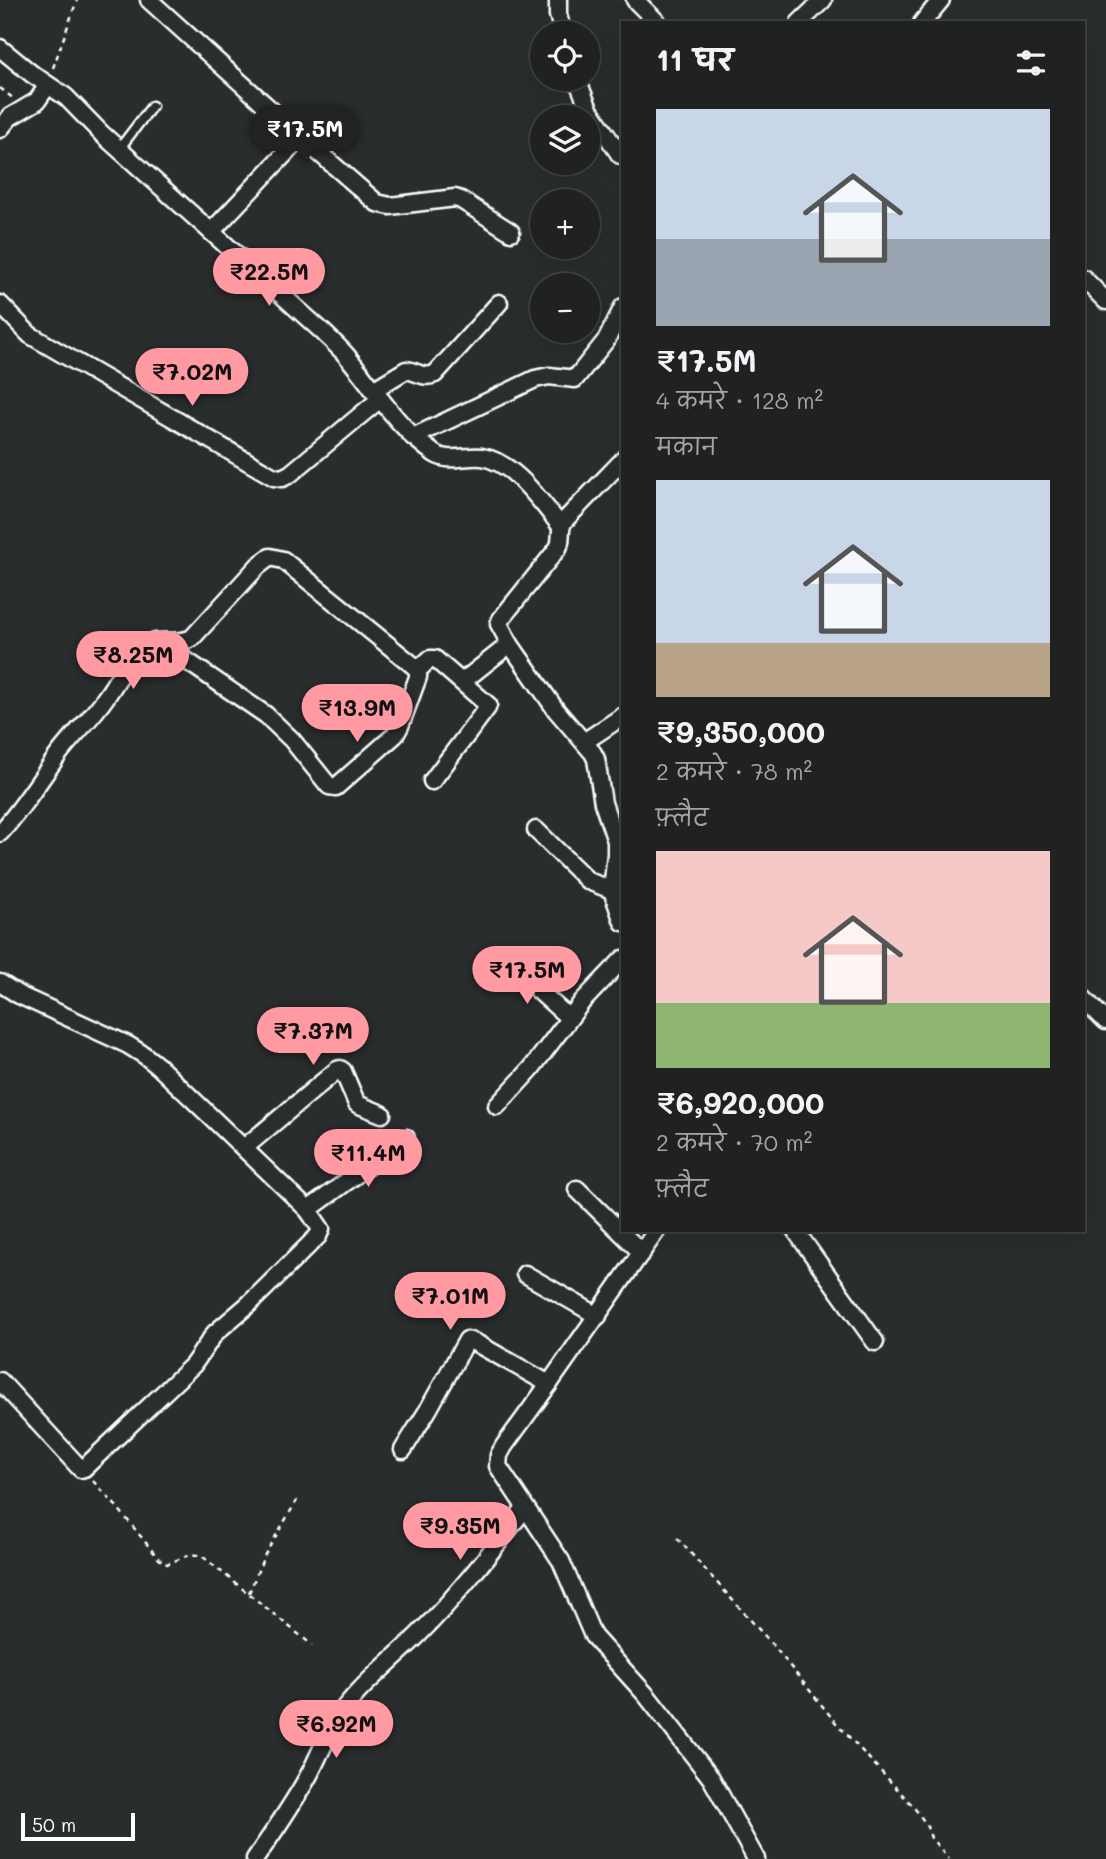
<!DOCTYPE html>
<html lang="hi">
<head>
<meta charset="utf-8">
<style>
  :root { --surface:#202222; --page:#282a2a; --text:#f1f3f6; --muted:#a2a4a5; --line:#3d3f40; --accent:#ff9aa2 }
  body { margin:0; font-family:Mali,"Playpen Sans Deva",sans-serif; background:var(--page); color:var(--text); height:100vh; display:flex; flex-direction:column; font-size:26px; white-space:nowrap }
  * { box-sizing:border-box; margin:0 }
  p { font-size:23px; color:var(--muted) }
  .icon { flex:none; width:38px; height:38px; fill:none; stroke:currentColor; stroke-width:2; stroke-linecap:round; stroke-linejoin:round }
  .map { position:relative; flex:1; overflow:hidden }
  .side { position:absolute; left:621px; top:21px; width:464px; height:1211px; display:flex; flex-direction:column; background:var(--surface); border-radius:0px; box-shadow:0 7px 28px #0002,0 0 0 2px var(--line) }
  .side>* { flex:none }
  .tools { position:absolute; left:530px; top:21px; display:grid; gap:14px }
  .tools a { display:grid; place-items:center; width:70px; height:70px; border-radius:50%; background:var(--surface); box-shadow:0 7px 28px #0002,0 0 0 2px var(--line); font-size:35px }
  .scale { position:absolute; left:21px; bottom:18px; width:114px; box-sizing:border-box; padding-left:7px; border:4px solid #fff; border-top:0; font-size:19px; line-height:24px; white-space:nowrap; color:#fff; -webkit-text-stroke:5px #2a2d2e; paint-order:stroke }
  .price { position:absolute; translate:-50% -60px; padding:0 16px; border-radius:24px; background:var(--accent); color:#111; font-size:23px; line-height:46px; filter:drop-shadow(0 2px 4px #0008) }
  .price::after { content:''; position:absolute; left:50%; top:42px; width:21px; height:16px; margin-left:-10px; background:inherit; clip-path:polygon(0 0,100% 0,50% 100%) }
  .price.selected { background:#222; color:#fff }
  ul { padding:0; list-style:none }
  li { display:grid; align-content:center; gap:14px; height:371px; padding:0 35px }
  li span { display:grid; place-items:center; height:217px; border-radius:0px; color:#555 }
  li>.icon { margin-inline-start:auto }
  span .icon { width:126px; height:126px; fill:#fffc; stroke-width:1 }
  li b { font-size:30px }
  h2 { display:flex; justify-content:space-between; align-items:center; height:84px; padding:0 35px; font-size:30px }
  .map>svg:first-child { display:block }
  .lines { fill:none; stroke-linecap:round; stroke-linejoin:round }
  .lane-casing { stroke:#fff; stroke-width:13 }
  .street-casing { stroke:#fff; stroke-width:21 }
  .path { stroke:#fff; stroke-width:2.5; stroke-dasharray:5 5; stroke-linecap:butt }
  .lane { stroke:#2a2d2e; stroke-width:8 }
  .street { stroke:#2a2d2e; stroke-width:16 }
</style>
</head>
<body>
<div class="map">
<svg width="1106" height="1859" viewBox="0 0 1106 1859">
  <rect width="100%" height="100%" fill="#2a2d2e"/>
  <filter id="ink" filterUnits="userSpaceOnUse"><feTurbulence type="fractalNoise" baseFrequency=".0143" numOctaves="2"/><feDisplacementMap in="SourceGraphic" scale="14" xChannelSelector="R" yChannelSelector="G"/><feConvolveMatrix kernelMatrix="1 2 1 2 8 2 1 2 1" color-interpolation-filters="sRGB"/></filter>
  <g filter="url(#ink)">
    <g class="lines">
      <!-- lane casing -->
      <g class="lane-casing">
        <polyline id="lane" points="119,149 152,106"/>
      </g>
      <!-- street casing -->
      <g class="street-casing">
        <g id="street">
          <polyline points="149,0 301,137 377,203 390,206 455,198 461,200 511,232"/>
          <polyline points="558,0 558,15 563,33"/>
          <polyline points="635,0 658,23"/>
          <polyline points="799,23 823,0"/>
          <polyline points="922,23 941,0"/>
          <path d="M0 48 32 74 66 97 102 134 323 332C331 340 339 347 346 355 375 389 397 428 435 454 449 463 466 455 482 457 514 462 541 502 560 525"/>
          <polyline points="577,79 589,109 620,155"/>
          <polyline points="0,129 10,117 37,101 48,85"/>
          <polyline points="211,232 301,137"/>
          <polyline points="1083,278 1106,301"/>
          <polyline points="0,304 30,335 274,477 282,478 290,474 380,399"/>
          <path d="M373 390 406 370C417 371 423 379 435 374L499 303"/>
          <polyline points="413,437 535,379 549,376 575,379 607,339 623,307"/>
          <path d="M623 460 564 521C558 530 563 539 558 548L501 619 499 624 510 644 556 710 593 753 596 759 603 803 616 841V854L612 890 623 922"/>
          <polyline points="418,670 430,659 435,659 488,705 487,708 432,781"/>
          <polyline points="462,682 510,644"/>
          <polyline points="584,742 623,716"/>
          <polyline points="536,830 588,881 612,890"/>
          <path d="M0 833C22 809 39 781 58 755 73 735 92 718 106 697 118 681 128 657 145 646 159 637 177 646 192 638L258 566 270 557 283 560 414 666 418 670V677L400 726 395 735 336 787 329 786 292 740 266 715 159 642"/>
          <polyline points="511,966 569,1018"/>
          <polyline points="0,983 19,995 128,1045 144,1055 158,1066 308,1210 321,1229 318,1236 249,1304 215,1333 193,1365 174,1383 84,1468 81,1469 78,1466 0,1381"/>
          <polyline points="1083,998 1106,1021"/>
          <polyline points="497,1106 531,1069 582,1002 623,959"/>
          <polyline points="244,1148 337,1070 340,1069 343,1071 357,1104 382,1114"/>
          <polyline points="577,1189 642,1253"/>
          <polyline points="308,1210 406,1138"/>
          <polyline points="657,1230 549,1384 504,1446 499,1455 498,1466 561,1561 593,1636 647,1696 711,1778 756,1859"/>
          <polyline points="795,1230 875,1342"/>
          <polyline points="525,1274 598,1316"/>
          <polyline points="403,1450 428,1410 467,1340 476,1343 549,1384"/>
          <path d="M255 1859C274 1831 294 1803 310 1773 321 1752 329 1730 342 1711 363 1683 393 1660 418 1635 457 1596 491 1552 525 1508"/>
        </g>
      </g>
      <!-- path -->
      <g class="path">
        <polyline points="53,68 77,0"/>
        <polyline points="0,88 14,99"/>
        <polyline points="93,1481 117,1507 159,1559 167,1564 191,1554 202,1556 312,1645"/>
        <polyline points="677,1538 772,1644 837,1724 913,1806 926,1824 931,1838 949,1859"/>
        <polyline points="249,1593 264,1556 299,1497"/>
      </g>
      <!-- lane -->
      <use href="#lane" class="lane"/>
      <!-- street -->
      <use href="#street" class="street"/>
    </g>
  </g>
</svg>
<div class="tools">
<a><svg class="icon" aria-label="locate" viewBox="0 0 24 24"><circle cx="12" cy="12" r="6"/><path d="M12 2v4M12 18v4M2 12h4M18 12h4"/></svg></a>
<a><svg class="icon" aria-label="layers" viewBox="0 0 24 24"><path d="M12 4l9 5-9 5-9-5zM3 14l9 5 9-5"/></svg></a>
<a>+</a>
<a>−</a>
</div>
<div class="scale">50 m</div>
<b class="price selected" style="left:305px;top:165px">₹17.5M</b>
<b class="price" style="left:269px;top:308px">₹22.5M</b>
<b class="price" style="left:192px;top:408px">₹7.02M</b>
<b class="price" style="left:133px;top:691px">₹8.25M</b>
<b class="price" style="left:357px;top:744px">₹13.9M</b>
<b class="price" style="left:527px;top:1006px">₹17.5M</b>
<b class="price" style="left:313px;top:1067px">₹7.37M</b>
<b class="price" style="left:368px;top:1189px">₹11.4M</b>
<b class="price" style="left:450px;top:1332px">₹7.01M</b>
<b class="price" style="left:460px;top:1562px">₹9.35M</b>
<b class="price" style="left:336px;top:1760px">₹6.92M</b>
<section class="side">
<h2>11 घर<svg class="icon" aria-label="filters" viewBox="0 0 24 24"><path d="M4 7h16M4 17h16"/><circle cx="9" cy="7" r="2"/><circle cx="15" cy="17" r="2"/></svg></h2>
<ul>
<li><span style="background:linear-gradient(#c9d6e8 60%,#9aa5b1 0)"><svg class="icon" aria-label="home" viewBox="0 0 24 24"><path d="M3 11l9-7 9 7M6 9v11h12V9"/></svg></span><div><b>₹17.5M</b><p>4 कमरे · 128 m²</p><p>मकान</p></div></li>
<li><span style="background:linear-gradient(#c9d6e8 75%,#b9a48a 0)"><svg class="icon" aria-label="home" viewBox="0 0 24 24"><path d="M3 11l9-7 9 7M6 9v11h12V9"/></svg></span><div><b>₹9,350,000</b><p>2 कमरे · 78 m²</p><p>फ़्लैट</p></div></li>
<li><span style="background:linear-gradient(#f6c9c9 70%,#8fb573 0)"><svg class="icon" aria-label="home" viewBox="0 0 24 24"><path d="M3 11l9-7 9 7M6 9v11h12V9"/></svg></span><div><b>₹6,920,000</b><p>2 कमरे · 70 m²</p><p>फ़्लैट</p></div></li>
</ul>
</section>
</div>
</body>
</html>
